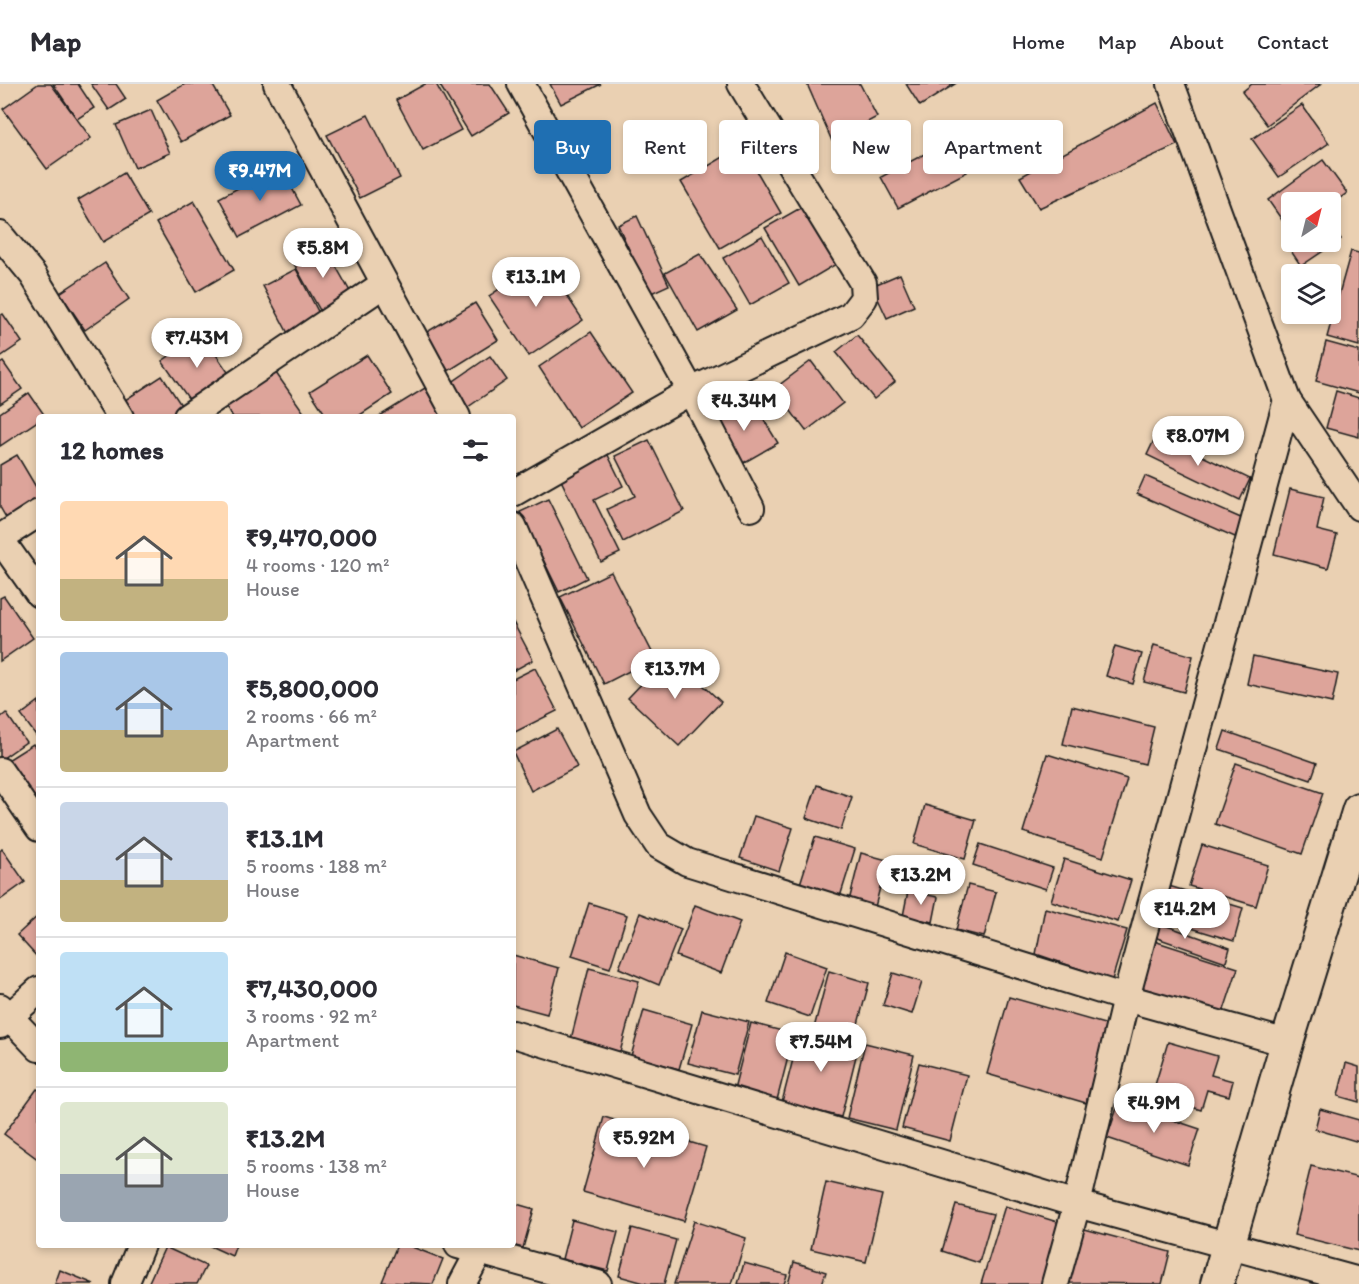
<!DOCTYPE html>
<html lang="en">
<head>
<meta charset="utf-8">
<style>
  :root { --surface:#fff; --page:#f2f2f3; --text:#2b2b33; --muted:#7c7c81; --line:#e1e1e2; --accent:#1f6fb2 }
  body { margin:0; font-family:Itim,sans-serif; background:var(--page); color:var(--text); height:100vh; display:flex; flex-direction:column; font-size:22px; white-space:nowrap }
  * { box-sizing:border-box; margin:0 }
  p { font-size:20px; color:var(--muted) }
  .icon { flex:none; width:33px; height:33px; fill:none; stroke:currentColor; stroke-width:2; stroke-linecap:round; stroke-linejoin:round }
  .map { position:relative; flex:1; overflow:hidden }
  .sheet { position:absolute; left:36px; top:330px; width:480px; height:834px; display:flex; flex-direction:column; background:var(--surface); border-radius:6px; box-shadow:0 3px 9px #0003 }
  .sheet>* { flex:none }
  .hud { position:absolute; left:534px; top:36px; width:570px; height:54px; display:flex; gap:12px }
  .needle { width:39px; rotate:35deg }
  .tools { position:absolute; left:1281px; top:108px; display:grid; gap:12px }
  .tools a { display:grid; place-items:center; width:60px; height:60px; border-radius:6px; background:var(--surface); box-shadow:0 3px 9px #0003; font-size:30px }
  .price { position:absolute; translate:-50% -51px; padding:0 14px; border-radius:21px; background:#fff; color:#222; font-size:20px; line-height:39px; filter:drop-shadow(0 2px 3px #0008) }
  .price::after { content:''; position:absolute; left:50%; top:36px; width:18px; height:14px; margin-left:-9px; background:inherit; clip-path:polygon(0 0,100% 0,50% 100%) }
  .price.active { background:var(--accent); color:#fff }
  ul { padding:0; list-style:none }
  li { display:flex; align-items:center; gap:18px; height:150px; padding:0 24px }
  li+li { border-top:2px solid var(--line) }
  li span { display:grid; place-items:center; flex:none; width:168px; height:120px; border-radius:6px; color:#555 }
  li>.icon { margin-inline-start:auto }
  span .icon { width:72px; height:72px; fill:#fffc; stroke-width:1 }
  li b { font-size:26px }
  h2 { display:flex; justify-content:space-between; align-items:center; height:72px; padding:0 24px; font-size:26px }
  .chip { padding:0 21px; border-radius:6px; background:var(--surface); box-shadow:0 3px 9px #0003; font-size:21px; line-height:54px }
  .chip.active { background:var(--accent); color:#fff }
  header { display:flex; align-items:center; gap:36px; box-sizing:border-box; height:84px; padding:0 30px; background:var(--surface); border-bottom:2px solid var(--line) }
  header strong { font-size:28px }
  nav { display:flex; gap:33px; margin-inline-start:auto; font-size:21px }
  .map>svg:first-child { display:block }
  .building { fill:#dda49a; stroke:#1c1c1c; stroke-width:1.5 }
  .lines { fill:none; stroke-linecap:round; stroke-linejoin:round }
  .minor-casing { stroke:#1c1c1c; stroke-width:30 }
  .tertiary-casing { stroke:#1c1c1c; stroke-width:36 }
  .minor { stroke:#ead0b2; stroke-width:26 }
  .tertiary { stroke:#ead0b2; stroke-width:32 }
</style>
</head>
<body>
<header>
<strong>Map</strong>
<nav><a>Home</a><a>Map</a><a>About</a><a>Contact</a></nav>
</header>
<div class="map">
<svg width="1359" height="1200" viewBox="0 0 1359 1200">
  <rect width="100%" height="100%" fill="#ead0b2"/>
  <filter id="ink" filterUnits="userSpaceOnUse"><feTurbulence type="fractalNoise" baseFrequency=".0167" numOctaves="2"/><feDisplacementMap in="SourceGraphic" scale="12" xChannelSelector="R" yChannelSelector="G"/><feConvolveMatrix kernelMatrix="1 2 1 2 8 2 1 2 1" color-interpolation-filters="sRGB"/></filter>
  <g filter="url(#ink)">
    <!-- building -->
    <g class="building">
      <polygon points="38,0 51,0 91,54 47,85 3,25"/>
      <polygon points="53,0 78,0 94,24 77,35"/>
      <polygon points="91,0 116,0 126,15 109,26"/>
      <polygon points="185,0 212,0 230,31 181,58 157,16"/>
      <polygon points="425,0 436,0 461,46 423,66 396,16"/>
      <polygon points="439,0 490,0 509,29 471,52"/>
      <polygon points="550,0 601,0 561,20"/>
      <polygon points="807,0 860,0 877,33 832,57"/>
      <polygon points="906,0 955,0 920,22"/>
      <polygon points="1252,0 1321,0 1267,41 1242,8"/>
      <polygon points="1157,19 1177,61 1039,124 1020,93"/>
      <polygon points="1302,21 1329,59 1279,93 1252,55"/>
      <polygon points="151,26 170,69 135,84 116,41"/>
      <polygon points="368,31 400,94 360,114 327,51"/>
      <polygon points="949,57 967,88 898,124 881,93"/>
      <polygon points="742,62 781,129 720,164 681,98"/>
      <polygon points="1323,76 1347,109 1330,121 1330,118 1292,118 1291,149 1268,116"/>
      <polygon points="280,82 301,121 240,153 219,114"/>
      <polygon points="124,89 149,131 103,158 78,116"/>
      <polygon points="194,117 234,186 196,208 156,139"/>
      <polygon points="809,119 843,176 799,202 765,144"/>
      <polygon points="637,132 669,201 649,210 618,141"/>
      <polygon points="1330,139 1341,155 1301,182 1287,161 1292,158 1330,158"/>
      <polygon points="762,152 789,199 750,221 723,174"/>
      <polygon points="324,161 352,211 321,228 293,178"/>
      <polygon points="1351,167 1359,169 1359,262 1327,253"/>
      <polygon points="700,170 737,226 698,248 665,189"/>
      <polygon points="543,176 583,236 529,272 489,212"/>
      <polygon points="105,179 129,215 85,246 60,209"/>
      <polygon points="296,185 324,239 291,255 263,202"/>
      <polygon points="900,190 914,222 887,234 872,202"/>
      <polygon points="475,219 498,256 445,289 422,251"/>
      <polygon points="3,230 22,258 0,273 0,232"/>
      <polygon points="591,248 632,309 579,344 539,283"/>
      <polygon points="202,250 232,294 193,321 162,277"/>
      <polygon points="857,251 895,298 874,315 836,268"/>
      <polygon points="1326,258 1359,267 1359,309 1316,297"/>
      <polygon points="367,271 392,310 357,333 327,333 310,307"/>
      <polygon points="490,272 507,296 468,323 451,299"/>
      <polygon points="811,277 843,319 806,347 774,305"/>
      <polygon points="3,278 22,305 0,320 0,280"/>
      <polygon points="276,289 307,333 233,333 226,323"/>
      <polygon points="162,292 185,327 176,333 132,333 122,318"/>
      <polygon points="425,304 443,333 378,333"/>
      <polygon points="1336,307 1359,314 1359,353 1326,344"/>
      <polygon points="29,309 45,332 39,333 39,336 0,362 0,329"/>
      <polygon points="750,313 778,359 738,382 711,337"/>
      <polygon points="1157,350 1250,395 1240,416 1147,371"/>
      <polygon points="649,356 684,427 623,458 607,425 635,412 615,372"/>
      <polygon points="606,367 623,402 594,416 620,469 601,478 558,390"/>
      <polygon points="17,371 39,408 39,419 8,437 0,423 0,381"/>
      <polygon points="1145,392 1243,435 1235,453 1137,410"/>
      <polygon points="1290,405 1324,413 1317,446 1337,451 1328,484 1274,470"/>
      <polygon points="548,415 587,494 559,508 520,428"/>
      <polygon points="611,488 655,574 604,600 560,513"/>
      <polygon points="4,512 33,554 0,577 0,514"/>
      <polygon points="513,538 533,576 513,587"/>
      <polygon points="1154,561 1193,572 1184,608 1144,598"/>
      <polygon points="1115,562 1142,570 1133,600 1106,592"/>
      <polygon points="670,570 721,618 679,662 628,614"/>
      <polygon points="1253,572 1338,590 1332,619 1247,600"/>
      <polygon points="535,584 557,627 513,649 513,595"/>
      <polygon points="39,617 39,653 38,654 21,631"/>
      <polygon points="1072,622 1154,643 1145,680 1063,660"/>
      <polygon points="6,629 26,658 0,676 0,634"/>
      <polygon points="557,645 577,683 531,707 513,668"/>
      <polygon points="1225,647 1317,679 1311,696 1219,665"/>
      <polygon points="33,660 39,669 39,724 0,681"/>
      <polygon points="1047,670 1127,695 1103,773 1023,748"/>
      <polygon points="1236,679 1323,709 1302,770 1215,740"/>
      <polygon points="817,701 852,713 841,746 806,734"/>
      <polygon points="925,721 976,736 965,775 914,760"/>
      <polygon points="754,732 793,744 779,787 740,774"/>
      <polygon points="815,753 855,765 839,816 799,803"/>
      <polygon points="980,760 1053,784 1046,805 973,781"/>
      <polygon points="1202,761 1268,781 1256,822 1189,802"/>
      <polygon points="2,765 25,798 0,816 0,767"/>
      <polygon points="861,769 887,776 875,823 849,817"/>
      <polygon points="1064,775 1131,796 1118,838 1051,817"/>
      <polygon points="1162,800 1243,824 1234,857 1152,832"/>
      <polygon points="968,801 996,808 984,853 956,846"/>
      <polygon points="908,807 938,813 933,838 903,832"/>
      <polygon points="589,819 627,831 610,884 572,872"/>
      <polygon points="695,821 740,838 721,889 676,872"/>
      <polygon points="1045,824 1127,846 1112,896 1036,870"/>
      <polygon points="640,829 681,845 659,901 619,884"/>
      <polygon points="39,831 39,875 17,851"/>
      <polygon points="1144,834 1230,864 1226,878 1140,848"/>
      <polygon points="1151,856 1238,884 1223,929 1136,902"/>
      <polygon points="785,868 827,883 810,933 768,919"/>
      <polygon points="513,871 559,884 547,930 513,921"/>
      <polygon points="589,884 639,897 619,972 570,959"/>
      <polygon points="829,887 869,899 854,955 814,944"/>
      <polygon points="893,889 922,898 912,930 883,921"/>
      <polygon points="1009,913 1108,941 1086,1019 987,990"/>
      <polygon points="644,926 692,940 679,985 631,972"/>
      <polygon points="702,926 749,938 735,991 688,979"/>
      <polygon points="751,939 794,950 777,1016 734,1005"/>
      <polygon points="801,944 859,960 841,1033 782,1018"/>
      <polygon points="1168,958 1217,972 1211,991 1233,997 1229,1012 1207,1006 1201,1026 1152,1011"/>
      <polygon points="865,959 914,971 896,1046 847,1034"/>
      <polygon points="919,979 967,991 950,1057 902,1044"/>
      <polygon points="1346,979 1359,983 1359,1018 1338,1012"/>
      <polygon points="37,1005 39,1006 39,1076 4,1050"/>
      <polygon points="1119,1018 1200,1045 1188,1081 1107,1054"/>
      <polygon points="1320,1025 1359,1036 1359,1058 1315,1045"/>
      <polygon points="604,1033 706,1063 684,1137 583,1108"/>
      <polygon points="1311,1082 1359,1094 1359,1167 1294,1151"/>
      <polygon points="826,1098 882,1111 866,1178 811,1165"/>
      <polygon points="513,1119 534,1125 523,1164 512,1161"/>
      <polygon points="956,1121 993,1130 979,1179 942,1167"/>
      <polygon points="1005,1122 1064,1140 1046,1200 981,1200"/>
      <polygon points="572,1136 618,1148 608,1187 562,1175"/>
      <polygon points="694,1137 746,1154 732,1200 674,1200"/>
      <polygon points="632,1144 676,1156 664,1200 648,1200 619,1192"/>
      <polygon points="1081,1144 1170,1168 1162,1200 1066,1199"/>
      <polygon points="208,1161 236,1161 232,1172"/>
      <polygon points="397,1161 407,1161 443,1175 433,1200 382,1198"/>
      <polygon points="165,1163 206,1182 197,1200 148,1200"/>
      <polygon points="794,1178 826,1188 822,1200 788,1200"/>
      <polygon points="744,1179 787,1191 784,1200 738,1200"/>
      <polygon points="60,1186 94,1200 55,1200"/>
    </g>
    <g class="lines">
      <!-- minor casing -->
      <g class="minor-casing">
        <g id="minor">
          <polyline points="277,0 457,333"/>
          <polyline points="521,0 691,307 751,424"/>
          <polyline points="1171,0 1287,316 1359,423"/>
          <polyline points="0,151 33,191 120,333"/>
          <polyline points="187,333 384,200"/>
          <polyline points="513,409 691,307 851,231 864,214 863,199 741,0"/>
          <polyline points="513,442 638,731 658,761 687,778 1126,914 1287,959"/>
          <polyline points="0,454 39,429"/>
          <polyline points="0,455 39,510"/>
          <polyline points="0,687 39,744"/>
          <polyline points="0,923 39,964"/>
          <polyline points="0,941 39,906"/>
          <polyline points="513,950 1077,1120 1359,1197"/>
          <polyline points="458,1161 598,1200"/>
          <polyline points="125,1200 141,1161"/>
          <polyline points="462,1200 479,1168"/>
          <polyline points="1055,1200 1077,1120 1126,914 1287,316"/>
        </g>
      </g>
      <!-- tertiary casing -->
      <g class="tertiary-casing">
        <polyline id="tertiary" points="1217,1200 1287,959 1359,725"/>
      </g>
      <!-- minor -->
      <use href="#minor" class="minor"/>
      <!-- tertiary -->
      <use href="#tertiary" class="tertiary"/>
    </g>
  </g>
</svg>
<div class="tools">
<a><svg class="needle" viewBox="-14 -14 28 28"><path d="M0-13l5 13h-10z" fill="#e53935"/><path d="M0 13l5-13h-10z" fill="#7c7c81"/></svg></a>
<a><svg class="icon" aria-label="layers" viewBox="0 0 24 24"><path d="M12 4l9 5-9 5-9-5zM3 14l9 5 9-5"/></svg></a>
</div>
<b class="price active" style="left:260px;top:118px">₹9.47M</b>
<b class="price" style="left:323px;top:195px">₹5.8M</b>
<b class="price" style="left:536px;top:224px">₹13.1M</b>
<b class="price" style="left:197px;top:285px">₹7.43M</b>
<b class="price" style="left:744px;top:348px">₹4.34M</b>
<b class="price" style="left:1198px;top:383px">₹8.07M</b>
<b class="price" style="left:675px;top:616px">₹13.7M</b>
<b class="price" style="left:921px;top:822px">₹13.2M</b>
<b class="price" style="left:1185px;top:856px">₹14.2M</b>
<b class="price" style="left:821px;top:989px">₹7.54M</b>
<b class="price" style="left:1154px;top:1050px">₹4.9M</b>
<b class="price" style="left:644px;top:1085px">₹5.92M</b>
<div class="hud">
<a class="chip active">Buy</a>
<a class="chip">Rent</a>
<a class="chip">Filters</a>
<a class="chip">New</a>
<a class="chip">Apartment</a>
</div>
<section class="sheet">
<h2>12 homes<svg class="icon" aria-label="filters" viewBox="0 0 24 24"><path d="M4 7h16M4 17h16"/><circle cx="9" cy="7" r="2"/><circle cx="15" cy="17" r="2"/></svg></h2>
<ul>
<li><span style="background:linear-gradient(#ffd9b3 65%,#c2b280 0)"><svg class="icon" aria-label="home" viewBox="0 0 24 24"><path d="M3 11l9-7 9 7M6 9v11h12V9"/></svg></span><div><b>₹9,470,000</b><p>4 rooms · 120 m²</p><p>House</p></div></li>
<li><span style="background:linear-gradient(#a9c7e8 65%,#c2b280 0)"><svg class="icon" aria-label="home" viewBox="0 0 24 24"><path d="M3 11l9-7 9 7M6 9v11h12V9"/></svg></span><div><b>₹5,800,000</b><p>2 rooms · 66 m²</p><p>Apartment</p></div></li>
<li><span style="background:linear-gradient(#c9d6e8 65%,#c2b280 0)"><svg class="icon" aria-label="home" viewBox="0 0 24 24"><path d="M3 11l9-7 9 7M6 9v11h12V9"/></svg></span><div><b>₹13.1M</b><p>5 rooms · 188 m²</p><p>House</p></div></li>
<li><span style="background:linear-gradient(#bfe0f5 75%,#8fb573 0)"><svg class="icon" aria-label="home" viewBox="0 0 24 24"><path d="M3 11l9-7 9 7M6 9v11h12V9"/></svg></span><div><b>₹7,430,000</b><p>3 rooms · 92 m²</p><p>Apartment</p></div></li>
<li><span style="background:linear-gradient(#dfe7d0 60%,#9aa5b1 0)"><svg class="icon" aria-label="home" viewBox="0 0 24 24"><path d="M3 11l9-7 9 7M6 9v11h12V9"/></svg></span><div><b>₹13.2M</b><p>5 rooms · 138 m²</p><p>House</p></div></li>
</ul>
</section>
</div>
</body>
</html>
